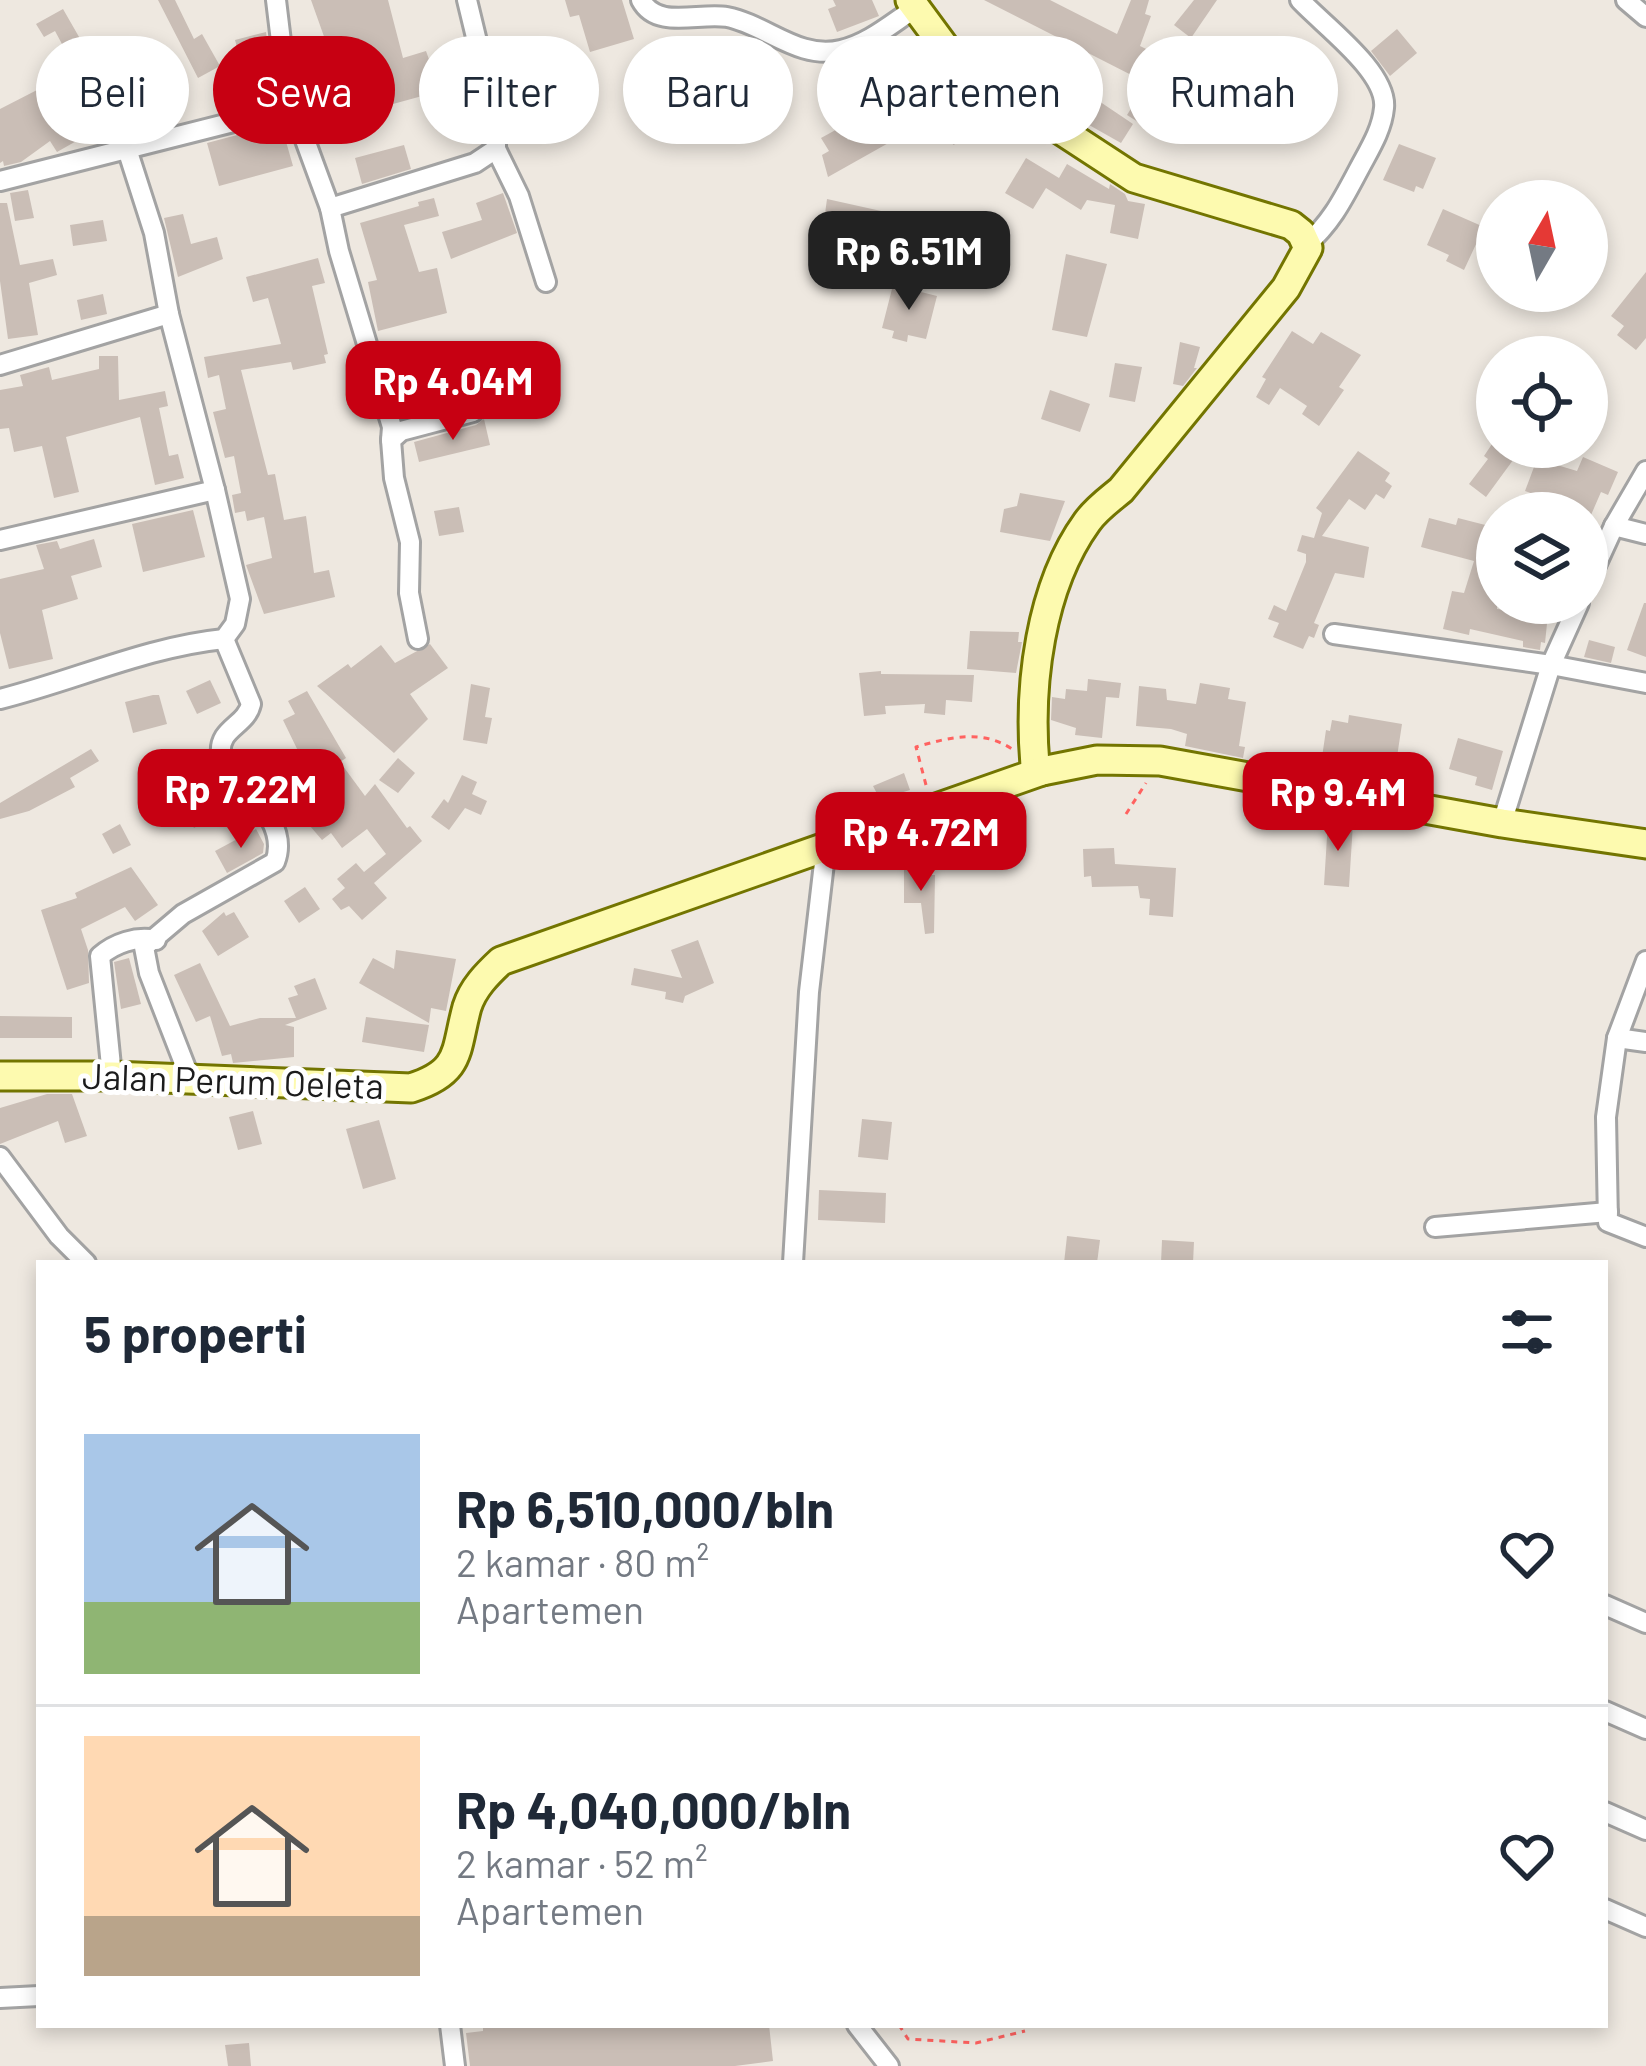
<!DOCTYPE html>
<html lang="id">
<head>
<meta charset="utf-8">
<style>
  :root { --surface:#fff; --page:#f2f2f3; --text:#1f2937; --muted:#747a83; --line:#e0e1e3; --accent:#c70012 }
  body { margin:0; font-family:Barlow,sans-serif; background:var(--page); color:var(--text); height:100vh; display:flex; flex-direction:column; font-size:45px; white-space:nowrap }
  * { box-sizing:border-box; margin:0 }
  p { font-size:39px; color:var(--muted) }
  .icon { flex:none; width:66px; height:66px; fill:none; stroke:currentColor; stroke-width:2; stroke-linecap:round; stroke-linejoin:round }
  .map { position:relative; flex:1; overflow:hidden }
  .details { position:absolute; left:36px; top:1260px; width:1572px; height:768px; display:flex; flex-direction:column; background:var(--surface); border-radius:0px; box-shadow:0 6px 18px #0003 }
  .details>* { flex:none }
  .hud { position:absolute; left:36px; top:36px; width:1575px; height:108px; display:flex; gap:24px }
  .needle { width:78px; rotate:9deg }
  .controls { position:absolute; left:1476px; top:180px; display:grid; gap:24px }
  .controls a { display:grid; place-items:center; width:132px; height:132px; border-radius:50%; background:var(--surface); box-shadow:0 6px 18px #0003; font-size:60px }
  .price { position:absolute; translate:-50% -102px; padding:0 27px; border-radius:24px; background:var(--accent); color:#fff; font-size:39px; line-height:78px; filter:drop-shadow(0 3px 6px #0008) }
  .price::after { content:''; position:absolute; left:50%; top:72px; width:36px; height:27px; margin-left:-18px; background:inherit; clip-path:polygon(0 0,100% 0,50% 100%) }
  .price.current { background:#222; color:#fff }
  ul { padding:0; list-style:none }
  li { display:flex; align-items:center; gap:36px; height:300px; padding:0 48px }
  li+li { border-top:3px solid var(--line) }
  li span { display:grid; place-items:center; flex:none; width:336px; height:240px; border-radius:0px; color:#555 }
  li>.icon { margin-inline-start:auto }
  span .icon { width:144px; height:144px; fill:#fffc; stroke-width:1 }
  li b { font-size:51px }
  h2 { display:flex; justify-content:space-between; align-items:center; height:144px; padding:0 48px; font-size:51px }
  .pill { padding:0 42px; border-radius:54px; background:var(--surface); box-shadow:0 6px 18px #0003; font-size:42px; line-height:108px }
  .pill.current { background:var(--accent); color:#fff }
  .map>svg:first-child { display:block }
  .building { fill:#cabeb6 }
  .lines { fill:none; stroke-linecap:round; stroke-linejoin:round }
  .street-casing { stroke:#a3a3a3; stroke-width:24 }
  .secondary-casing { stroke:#737500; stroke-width:33 }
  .path { stroke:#ff6260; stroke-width:3; stroke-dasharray:6 6; stroke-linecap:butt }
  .street { stroke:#fff; stroke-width:18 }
  .secondary { stroke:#fdfaaf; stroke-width:27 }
  .labels { text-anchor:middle; stroke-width:10; stroke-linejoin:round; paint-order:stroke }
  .street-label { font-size:36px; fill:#1c1c1c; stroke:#fff }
</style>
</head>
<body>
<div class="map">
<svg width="1646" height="2066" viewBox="0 0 1646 2066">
  <rect width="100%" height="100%" fill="#eee8e0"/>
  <!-- building -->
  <g class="building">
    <polygon points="158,0 175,0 194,39 202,34 220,66 198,78"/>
    <polygon points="311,0 388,0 403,58 426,51 431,65 425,67 433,93 393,104 380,61 337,73"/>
    <polygon points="565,0 622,0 634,39 590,52 579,15 570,17"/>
    <polygon points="833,0 872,0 879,16 837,32 828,9 836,6"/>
    <polygon points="984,0 1050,0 1117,34 1131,0 1149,0 1145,14 1151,16 1140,46 1177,64 1160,103 1166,107 1152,131 1127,115 1147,83"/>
    <polygon points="1194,0 1217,0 1191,38 1174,25"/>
    <polygon points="63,9 98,70 88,77 119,118 97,134 94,131 57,152 50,141 21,162 4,166 3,161 0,163 0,109 76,70 55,31 44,37 36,24"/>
    <polygon points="1397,29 1417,53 1390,76 1371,51"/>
    <polygon points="266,32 273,86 252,103 235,40"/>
    <polygon points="906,54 985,102 954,145 906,110 886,137 892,141 828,177 822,155 829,151 821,138 841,127 848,140 887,118 874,105"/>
    <polygon points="1081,89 1133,124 1121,143 1066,112"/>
    <polygon points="279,117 293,166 219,186 207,143 264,128"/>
    <polygon points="1399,144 1436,158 1423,189 1416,186 1414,192 1383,180"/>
    <polygon points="404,145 411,169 362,184 355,158"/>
    <polygon points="1026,158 1059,178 1067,164 1109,189 1110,184 1125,194 1128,201 1145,204 1138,239 1110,233 1115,205 1087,200 1081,210 1046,188 1033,209 1005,193"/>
    <polygon points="28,190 34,218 15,221 10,193"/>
    <polygon points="503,193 517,233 451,259 442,232 482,220 476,203"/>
    <polygon points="434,198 439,216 404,225 419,272 437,268 447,313 378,331 368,282 377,280 360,223 419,206 418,202"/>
    <polygon points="827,199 908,217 904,239 824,221"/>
    <polygon points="0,203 7,203 20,265 53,259 57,275 29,283 38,335 8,339 0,281"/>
    <polygon points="1443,209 1484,227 1464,270 1446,261 1449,255 1427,245"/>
    <polygon points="183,214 191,244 217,237 223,259 178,277 164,218"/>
    <polygon points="103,220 107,241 73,246 70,225"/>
    <polygon points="1066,254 1107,264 1087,337 1052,330"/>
    <polygon points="318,258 325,283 312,286 328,354 324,355 326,363 293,370 291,362 241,370 268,475 275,474 284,520 306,516 314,573 329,570 335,597 264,614 246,565 272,558 264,517 247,521 245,511 235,513 232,495 241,493 234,456 225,458 213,412 226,409 219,375 208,378 204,357 281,344 268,298 253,302 246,277"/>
    <polygon points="1646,272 1646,338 1636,350 1617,335 1624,326 1611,316"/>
    <polygon points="893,285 937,296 926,339 908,335 907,342 892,338 894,331 882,328"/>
    <polygon points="103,294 107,314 81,320 77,300"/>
    <polygon points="1292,331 1313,344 1321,332 1361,355 1339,387 1344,390 1319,426 1302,414 1307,406 1280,388 1269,405 1256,397 1266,379 1262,377"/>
    <polygon points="1180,342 1200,347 1194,368 1197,368 1183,386 1173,384"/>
    <polygon points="99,356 118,356 119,400 165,391 168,406 159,408 169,456 178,454 184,478 155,485 140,417 66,437 79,492 54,498 42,446 14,452 9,428 0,429 0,390 23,386 20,375 49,367 52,380 99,369"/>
    <polygon points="511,356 517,382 489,388 483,362"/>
    <polygon points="1115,363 1142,367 1135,402 1109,397"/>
    <polygon points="476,383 482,402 470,399 411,414 408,403"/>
    <polygon points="1050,390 1090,404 1080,432 1041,419"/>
    <polygon points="484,419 490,445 419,462 414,442 476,425"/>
    <polygon points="1494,441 1497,447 1516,456 1486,497 1469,484 1488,459 1484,456"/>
    <polygon points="1358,451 1390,473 1385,481 1392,486 1384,499 1376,494 1365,510 1349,499 1322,536 1369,547 1364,578 1335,573 1314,623 1319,625 1314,638 1309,636 1303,649 1273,637 1279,623 1268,619 1274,605 1286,611 1306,562 1306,554 1297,551 1302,535 1314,538 1322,513 1316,508"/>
    <polygon points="1583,457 1618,472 1608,495 1601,492 1591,515 1560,502 1556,511 1536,504 1539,496 1525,491 1537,459 1577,471"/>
    <polygon points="1020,493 1065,501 1050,541 1000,532 1004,509 1017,506"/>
    <polygon points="459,507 464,532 439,536 434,511"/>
    <polygon points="193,510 205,557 143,572 132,524"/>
    <polygon points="1429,518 1456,525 1458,518 1497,528 1497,609 1548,614 1545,643 1541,642 1540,650 1523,647 1523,641 1470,629 1469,635 1443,629 1452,591 1464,593 1474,561 1421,547"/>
    <polygon points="94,539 102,567 71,576 78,599 42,610 53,659 9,669 0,633 0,579 44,569 36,545 57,541 60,549"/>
    <polygon points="1644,603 1646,603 1646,657 1627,650"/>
    <polygon points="970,631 1019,632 1018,642 1022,642 1016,673 967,669"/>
    <polygon points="1589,640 1615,647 1611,663 1584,657"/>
    <polygon points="430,644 448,668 410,694 428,719 394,753 317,686 348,664 351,668 381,645 395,663"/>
    <polygon points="881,671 881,674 974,675 972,702 946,700 945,715 924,713 925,704 885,706 886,714 864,716 859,673"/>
    <polygon points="1088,679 1121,683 1119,698 1106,697 1102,738 1075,735 1076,728 1051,720 1052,697 1065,699 1066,689 1087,691"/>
    <polygon points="210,680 221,703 197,714 186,691"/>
    <polygon points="1200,683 1230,688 1228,699 1246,702 1239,746 1245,747 1243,758 1185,746 1187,734 1171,729 1136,726 1139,686 1166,689 1167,700 1196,704"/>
    <polygon points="471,684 490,688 485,717 492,718 487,744 463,740"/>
    <polygon points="307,691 346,758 340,762 365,796 375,784 407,828 410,826 422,841 374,883 387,898 362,920 349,906 341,910 332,899 345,888 337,879 356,863 364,872 386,854 367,829 342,848 331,833 322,840 310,826 332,806 301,757 283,720 295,714 288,701"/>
    <polygon points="153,695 159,695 167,724 133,733 125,702"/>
    <polygon points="1349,715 1402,724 1395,770 1321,764 1326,730 1330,731 1332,720 1348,723"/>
    <polygon points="1458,738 1503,751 1492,790 1475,785 1477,777 1449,769"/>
    <polygon points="91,749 99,761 70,778 75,787 29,811 0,819 0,803"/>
    <polygon points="398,758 415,773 398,793 379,780"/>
    <polygon points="212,764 238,803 194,828 185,812 190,809 176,785"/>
    <polygon points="904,773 910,790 897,794 900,802 884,807 873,786"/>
    <polygon points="462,775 477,782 472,794 487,801 481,815 465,808 449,830 431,817 444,799 448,803"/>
    <polygon points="1328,821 1353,823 1349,887 1324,885"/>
    <polygon points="120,824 131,845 113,854 102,834"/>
    <polygon points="256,829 264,844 263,853 227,873 215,851"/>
    <polygon points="1114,848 1115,864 1176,868 1173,917 1149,915 1150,899 1140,898 1138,886 1092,887 1091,876 1084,877 1083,849"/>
    <polygon points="131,867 158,905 135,921 125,907 81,929 88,950 89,983 67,990 41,910 77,898 75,893"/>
    <polygon points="904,867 929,868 929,875 935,875 934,933 925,934 921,903 904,903"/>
    <polygon points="305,887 320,909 299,923 284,901"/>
    <polygon points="224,912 226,916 234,912 249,937 218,956 202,931"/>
    <polygon points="698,940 714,983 685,996 683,1003 665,999 666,992 631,985 634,968 682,978 671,950"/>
    <polygon points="396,950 456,959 446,1011 431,1008 429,1023 359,983 373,958 394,969"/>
    <polygon points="129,958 141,1004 121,1009 114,962"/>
    <polygon points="200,963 230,1026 260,1018 296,1018 288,998 298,995 294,986 315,978 327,1009 285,1025 294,1027 294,1057 233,1063 231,1054 222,1056 210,1016 196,1022 174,975"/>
    <polygon points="0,1016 72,1017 72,1038 0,1038"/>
    <polygon points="366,1017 429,1025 424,1052 362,1042"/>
    <polygon points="47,1094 72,1094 87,1136 65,1143 58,1121 0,1144 0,1108"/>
    <polygon points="253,1111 262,1144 238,1150 229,1117"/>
    <polygon points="862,1119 892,1122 888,1160 858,1157"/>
    <polygon points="379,1120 396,1179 363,1189 346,1129"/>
    <polygon points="819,1190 886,1193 885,1223 818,1220"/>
    <polygon points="1067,1236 1100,1240 1097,1263 1064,1263"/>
    <polygon points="1162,1240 1194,1242 1193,1263 1161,1263"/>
    <polygon points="483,2025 769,2025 773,2061 735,2066 470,2066 466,2033 483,2031"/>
    <polygon points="249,2043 251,2066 228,2066 225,2045"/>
  </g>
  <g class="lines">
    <!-- street casing -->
    <g class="street-casing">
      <g id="street">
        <polyline points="276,0 287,91 330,208 339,251 392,427 391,440"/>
        <path d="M641 0C657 30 699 12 727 17 767 25 798 60 841 50 868 44 891 24 914 9"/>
        <path d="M1300 0C1323 25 1388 72 1384 108 1382 130 1369 150 1359 169 1343 199 1332 222 1306 245"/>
        <polyline points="1626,0 1646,17"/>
        <polyline points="496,149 519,196 546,282"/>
        <polyline points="0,181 261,115 287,91"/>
        <polyline points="330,208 475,163 496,149 496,120 467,0"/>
        <polyline points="0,365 169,314"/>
        <polyline points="1614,526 1646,534"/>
        <polyline points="0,540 215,490 169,314 154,233 127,149"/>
        <polyline points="1587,585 1614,526 1646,471"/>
        <polyline points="1334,634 1551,665 1646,683"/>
        <polyline points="418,639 409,593 410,542 394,478 391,440 401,431 473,412"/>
        <path d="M0 699C76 680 146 647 224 639L235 624 240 599 215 490"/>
        <polyline points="1502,823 1551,665 1579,603"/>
        <polyline points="1646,961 1617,1038 1646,1042"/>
        <polyline points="1617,1038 1606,1117 1608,1222 1646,1237"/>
        <path d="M112 1076 100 956C115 943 136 936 156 940"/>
        <path d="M191 1081 149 973 144 947 183 914 275 862C291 821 240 786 221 754 218 728 246 726 251 704L224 639"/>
        <polyline points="0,1157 59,1236 86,1263"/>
        <polyline points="1435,1227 1608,1212"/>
        <polyline points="793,1263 809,992 826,846"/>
        <polyline points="1605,1605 1646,1623"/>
        <polyline points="1605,1711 1646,1729"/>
        <polyline points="1605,1812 1646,1830"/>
        <polyline points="1605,1909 1646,1927"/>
        <polyline points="0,1998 39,1996"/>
        <polyline points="450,2025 455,2066"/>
        <polyline points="857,2025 889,2066"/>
      </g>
    </g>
    <!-- secondary casing -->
    <g class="secondary-casing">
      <g id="secondary">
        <path d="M910 0 955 61 1134 178 1291 225 1301 233 1308 248 1286 288 1121 490C1109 500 1096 509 1087 522 1040 587 1028 686 1035 765L1042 771"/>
        <path d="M0 1076H112L411 1088C462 1072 455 1051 467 1007 473 988 487 974 501 961L1042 771 1097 760 1160 761 1502 823 1646 844"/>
      </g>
    </g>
    <!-- path -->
    <g class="path">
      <path d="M926 785 916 747C950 737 982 729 1012 749"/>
      <polyline points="1126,814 1146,783"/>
      <polyline points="899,2025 908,2039 976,2043 1025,2031"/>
    </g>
    <!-- street -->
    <use href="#street" class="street"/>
    <!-- secondary -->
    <use href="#secondary" class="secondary"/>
  </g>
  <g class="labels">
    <!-- street labels -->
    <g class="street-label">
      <text transform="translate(233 1081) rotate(2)" y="13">Jalan Perum Oeleta</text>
    </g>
  </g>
</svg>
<div class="controls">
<a><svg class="needle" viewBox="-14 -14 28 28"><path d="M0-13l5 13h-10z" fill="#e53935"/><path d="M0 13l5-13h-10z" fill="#747a83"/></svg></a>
<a><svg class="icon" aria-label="locate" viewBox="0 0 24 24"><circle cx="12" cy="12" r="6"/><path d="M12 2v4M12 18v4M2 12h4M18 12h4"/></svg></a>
<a><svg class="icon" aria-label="layers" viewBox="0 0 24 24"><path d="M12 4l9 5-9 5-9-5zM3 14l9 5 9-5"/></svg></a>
</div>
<b class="price current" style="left:909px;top:313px">Rp 6.51M</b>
<b class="price" style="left:453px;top:443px">Rp 4.04M</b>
<b class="price" style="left:241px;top:851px">Rp 7.22M</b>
<b class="price" style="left:1338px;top:854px">Rp 9.4M</b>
<b class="price" style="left:921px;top:894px">Rp 4.72M</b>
<div class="hud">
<a class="pill">Beli</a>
<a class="pill current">Sewa</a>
<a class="pill">Filter</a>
<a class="pill">Baru</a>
<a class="pill">Apartemen</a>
<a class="pill">Rumah</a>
</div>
<section class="details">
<h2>5 properti<svg class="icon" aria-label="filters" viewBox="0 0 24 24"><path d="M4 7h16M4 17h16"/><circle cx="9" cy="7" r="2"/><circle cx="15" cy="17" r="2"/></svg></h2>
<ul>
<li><span style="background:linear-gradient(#a9c7e8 70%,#8fb573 0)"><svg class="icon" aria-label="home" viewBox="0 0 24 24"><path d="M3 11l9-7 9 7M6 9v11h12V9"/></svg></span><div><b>Rp 6,510,000/bln</b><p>2 kamar · 80 m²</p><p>Apartemen</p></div><svg class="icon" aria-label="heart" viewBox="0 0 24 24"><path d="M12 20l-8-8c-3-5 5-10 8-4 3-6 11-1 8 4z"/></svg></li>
<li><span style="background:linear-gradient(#ffd9b3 75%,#b9a48a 0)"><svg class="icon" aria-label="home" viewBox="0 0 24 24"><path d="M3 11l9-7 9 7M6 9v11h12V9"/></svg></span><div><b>Rp 4,040,000/bln</b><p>2 kamar · 52 m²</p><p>Apartemen</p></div><svg class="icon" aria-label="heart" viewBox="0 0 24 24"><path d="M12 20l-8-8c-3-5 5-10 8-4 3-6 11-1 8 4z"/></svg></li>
</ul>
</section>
</div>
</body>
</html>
